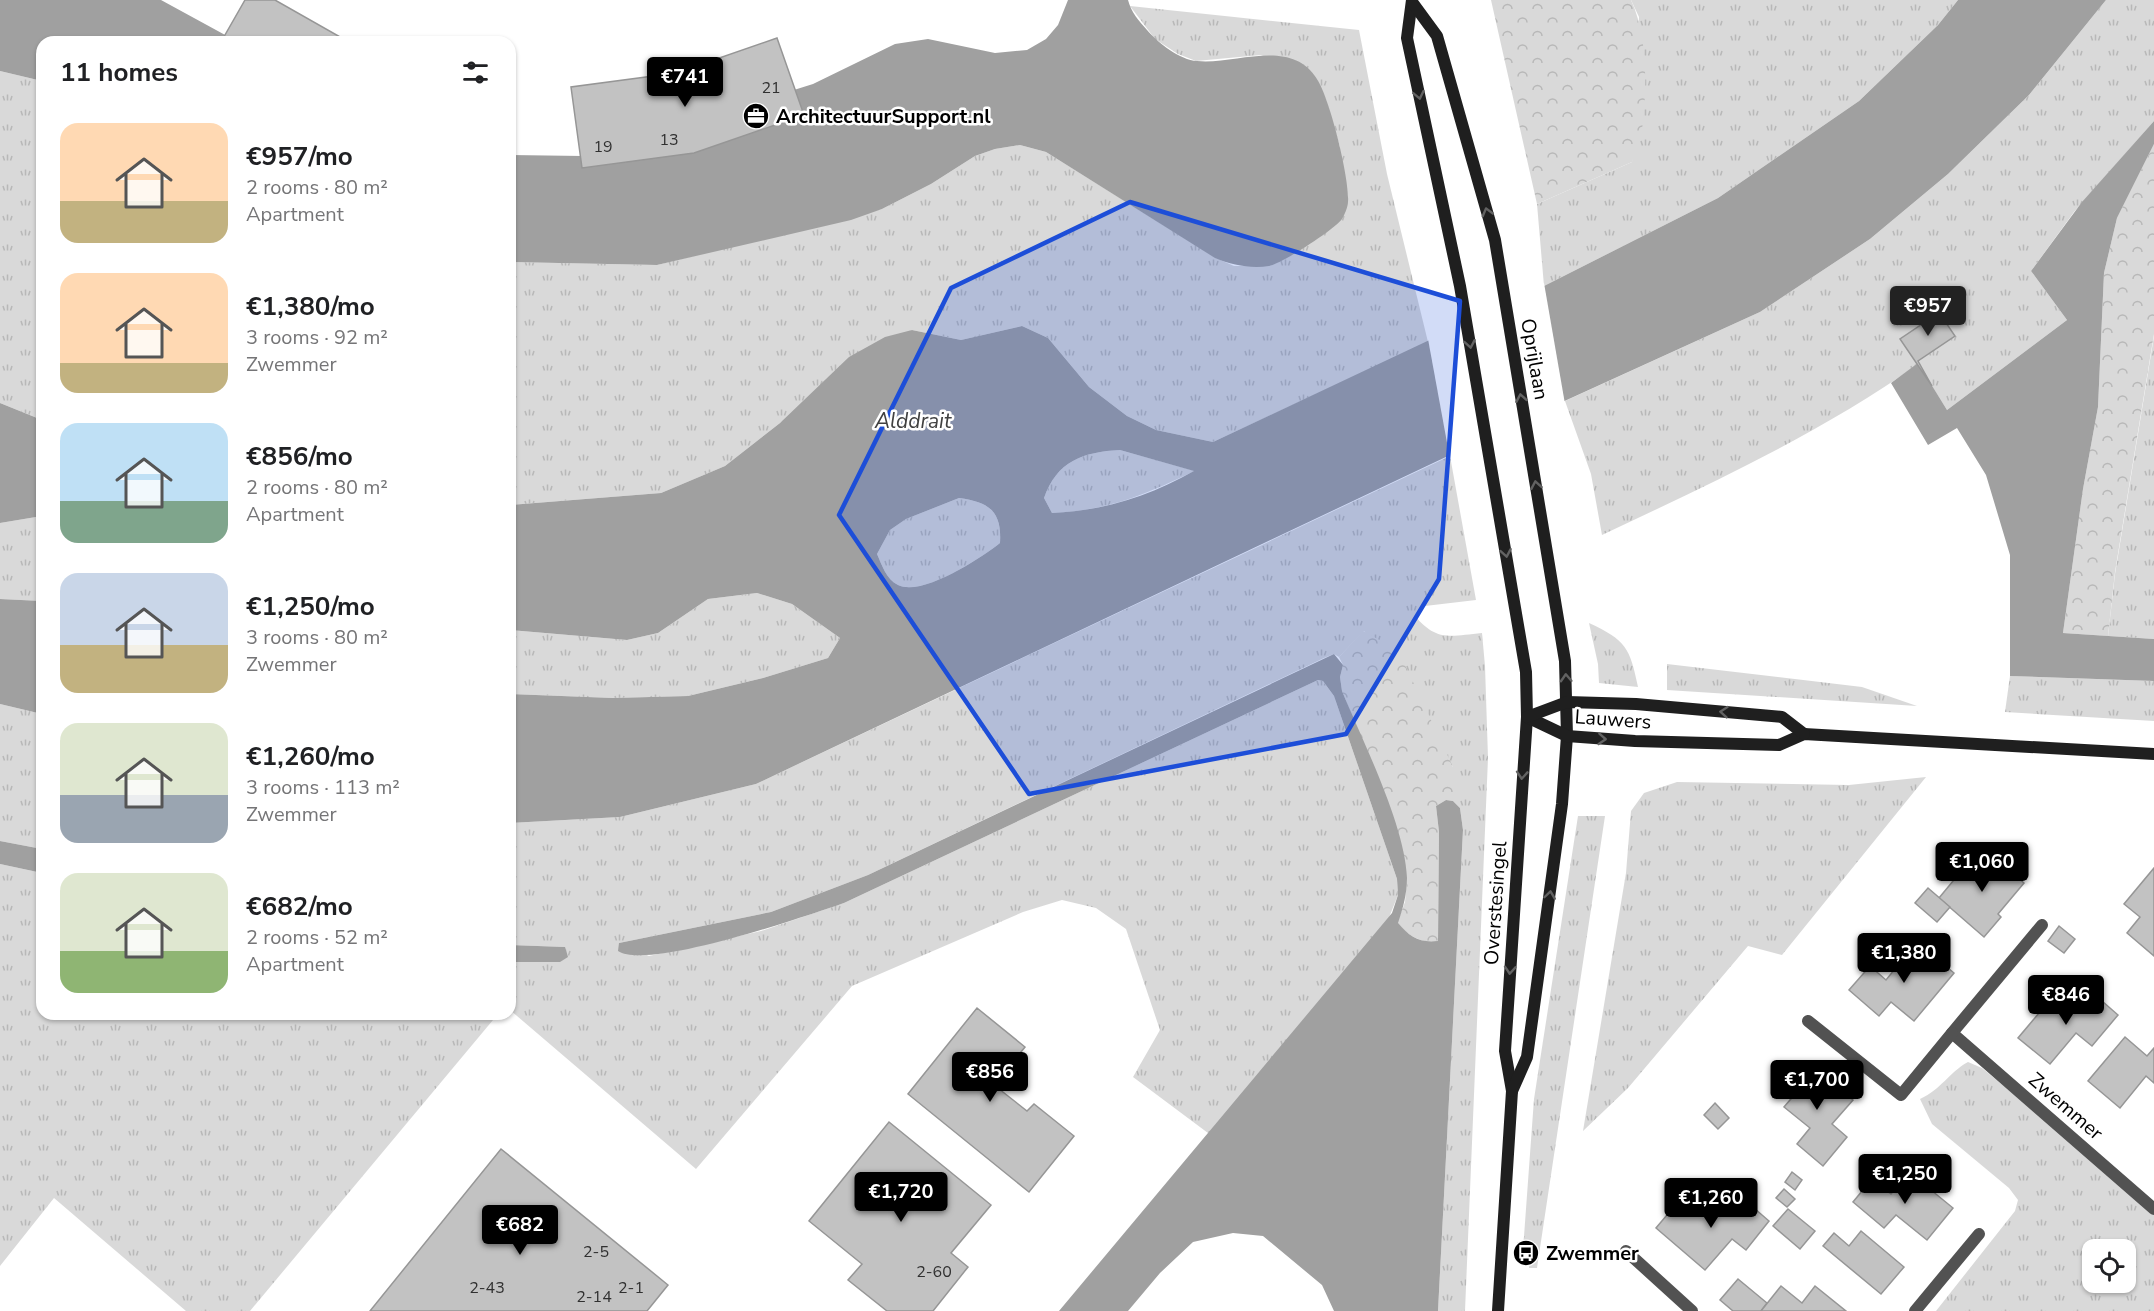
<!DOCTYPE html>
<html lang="en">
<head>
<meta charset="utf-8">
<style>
  :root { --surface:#fff; --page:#f6f6f6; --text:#202124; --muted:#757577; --accent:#000 }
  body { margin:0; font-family:"Nunito Sans",sans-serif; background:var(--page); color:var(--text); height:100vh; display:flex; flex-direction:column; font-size:22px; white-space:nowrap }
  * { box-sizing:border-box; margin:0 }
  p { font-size:20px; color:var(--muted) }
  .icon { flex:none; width:33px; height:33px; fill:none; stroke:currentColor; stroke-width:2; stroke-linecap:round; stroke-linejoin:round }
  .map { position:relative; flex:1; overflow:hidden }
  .panel { position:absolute; left:36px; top:36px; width:480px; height:984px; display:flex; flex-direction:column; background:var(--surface); border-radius:18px; box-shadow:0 2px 4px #0004 }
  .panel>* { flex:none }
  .fabs { position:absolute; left:2082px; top:1239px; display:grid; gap:12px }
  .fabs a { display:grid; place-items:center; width:54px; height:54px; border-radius:12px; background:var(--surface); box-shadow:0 2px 4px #0004; font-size:30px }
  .price { position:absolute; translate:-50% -51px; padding:0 14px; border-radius:6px; background:var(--accent); color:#fff; font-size:20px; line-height:39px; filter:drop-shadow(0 2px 3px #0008) }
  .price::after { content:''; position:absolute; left:50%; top:36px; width:18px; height:14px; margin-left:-9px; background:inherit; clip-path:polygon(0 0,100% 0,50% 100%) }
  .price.active { background:#222; color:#fff }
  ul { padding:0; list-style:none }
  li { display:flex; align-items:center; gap:18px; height:150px; padding:0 24px }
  li span { display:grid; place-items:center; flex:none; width:168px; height:120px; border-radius:18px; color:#555 }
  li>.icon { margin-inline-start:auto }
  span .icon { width:72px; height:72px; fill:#fffc; stroke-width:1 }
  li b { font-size:26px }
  h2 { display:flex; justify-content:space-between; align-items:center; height:72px; padding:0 24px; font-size:26px }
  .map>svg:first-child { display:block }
  .grass { fill:url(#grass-tufts); fill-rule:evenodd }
  .forest { fill:url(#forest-crowns) }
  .water { fill:#a0a0a0; fill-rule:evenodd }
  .pier { fill:#fff }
  .building { fill:#c2c2c2; stroke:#969696; stroke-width:1.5 }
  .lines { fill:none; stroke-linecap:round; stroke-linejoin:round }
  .lane { stroke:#525252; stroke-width:12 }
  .street { stroke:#525252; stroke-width:12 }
  .secondary { stroke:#1f1f1f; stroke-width:12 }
  .oneway { stroke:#626262 }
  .marked { fill:#1d4ed8; fill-opacity:0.2; stroke:#1d4ed8; stroke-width:4.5; stroke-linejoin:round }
  .labels { text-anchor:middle; stroke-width:5; stroke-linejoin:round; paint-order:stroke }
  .number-label { font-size:16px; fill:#303030 }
  .poi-label { font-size:20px; font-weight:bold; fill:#000; stroke:#fff; text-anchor:start }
  .street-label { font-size:20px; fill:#000; stroke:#fff }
  .water-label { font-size:21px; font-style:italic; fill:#414141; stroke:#fff }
</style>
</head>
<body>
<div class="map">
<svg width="2154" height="1311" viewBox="0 0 2154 1311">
  <defs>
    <pattern id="grass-tufts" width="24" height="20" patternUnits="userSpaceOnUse" patternTransform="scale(1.5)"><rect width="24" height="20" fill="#d9d9d9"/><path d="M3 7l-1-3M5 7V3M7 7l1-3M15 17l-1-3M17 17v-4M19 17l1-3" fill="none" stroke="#b8b8b8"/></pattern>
    <pattern id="forest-crowns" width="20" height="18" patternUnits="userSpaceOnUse" patternTransform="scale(1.5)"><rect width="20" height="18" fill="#d9d9d9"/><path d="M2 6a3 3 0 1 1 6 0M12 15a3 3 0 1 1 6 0" fill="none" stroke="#b8b8b8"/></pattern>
  </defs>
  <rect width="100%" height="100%" fill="#fff"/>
  <!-- grass -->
  <g class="grass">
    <polygon points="1631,0 1958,0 1938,25 1859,101 1718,198 1544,286 1537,204 1632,162 1639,17"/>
    <path d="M2106 0H2154V121L2074 212 2031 271 2067 320 1947 410 1918 364C1821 433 1710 484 1602 535L1591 474 1565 401 1760 312 1870 239 1948 174 2029 95Z"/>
    <polygon points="1130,6 1359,30 1387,174 1428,342 1213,442 1156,430 1127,416 1089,387 1048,338 1022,326 961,340 912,330 780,423 725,466 661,493 510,505 510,262 657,265 882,209 931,184 975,156 995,149 1020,145 1046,152 1216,258 1234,266 1271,266 1340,147 1326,100 1317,79 1261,55 1196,61 1178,54 1155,39"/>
    <polygon points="0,71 42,81 42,420 0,403"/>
    <polygon points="2154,336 2154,639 2108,636 2115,574"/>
    <path d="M1120 450 1195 471C1143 495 1111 510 1052 513L1044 498C1057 461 1083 452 1120 450Z"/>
    <path d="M1450 456 1476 600 1425 606 1415 616C1437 642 1450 636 1482 633L1485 666 1488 758 1465 1311H1438L1463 830 1460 808 1453 801V767L1364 631 1339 657 1334 654 1324 658 868 875 771 912 619 943 649 956 761 931 844 903 1318 680 1323 681 1334 696 1397 879 1398 895 1388 920 1212 1136 1133 1077 1160 1030 1126 929 1096 908 1062 900 1023 912 852 986 696 1169 510 1010V962H559L565 947 510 945V823L620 817 756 784Z"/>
    <path d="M959 498C989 502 1002 511 1000 543 981 558 922 597 898 585 886 579 882 565 877 554L890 530 906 519Z"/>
    <polygon points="42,516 42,601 0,599 0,523"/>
    <polygon points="757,593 792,604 840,638 828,658 763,678 688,696 613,698 510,694 510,630 627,640 658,633 708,599"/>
    <path d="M1589 623C1626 640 1630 648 1638 687L1599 683 1598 664Z"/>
    <polygon points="1667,664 1862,687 1917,706 1667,690"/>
    <polygon points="2010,676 2154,681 2154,721 2005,712"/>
    <polygon points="0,704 42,714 42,849 0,841"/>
    <polygon points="1926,777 1782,955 1748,946 1628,1088 1583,1131 1626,873 1631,811 1644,793 1677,782 1849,785"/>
    <polygon points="1578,816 1605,816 1537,1268 1529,1268 1530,1251 1523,1250 1534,1099"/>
    <polygon points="0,864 42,873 42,1014 498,1014 250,1311 186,1311 54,1198 0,1266"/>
    <path d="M1968 1062 1982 1068 2154 1209V1311H1936L2015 1211 2018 1200 2009 1188 1932 1124 1920 1099C1942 1089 1948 1073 1968 1062ZM2092 1250H2126V1282H2092Z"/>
  </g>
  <!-- forest -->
  <g class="forest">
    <path d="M1491 0H1631C1647 34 1647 84 1643 121 1642 135 1636 149 1632 162L1537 204Z"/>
    <polygon points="2154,144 2154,334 2115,572 2108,636 2063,633 2083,489 2098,407 2104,273 2117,218"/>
    <path d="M1363 631 1398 650 1453 767V801L1446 800 1436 806 1439 832 1438 942C1419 942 1410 937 1397 923L1405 902 1407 880 1378 780 1342 691 1340 677 1343 665 1339 657Z"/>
  </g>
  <!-- water -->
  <g class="water">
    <polygon points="0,0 161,0 238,42 42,42 42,81 0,71"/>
    <path d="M1068 0H1128C1131 12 1139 21 1147 30 1158 43 1180 60 1197 61 1236 65 1291 37 1317 79 1330 99 1350 179 1348 202 1348 207 1344 216 1342 219 1334 230 1281 264 1269 266 1251 269 1232 265 1215 258L1046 152 1020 145 995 149 975 156 931 184 882 209 851 220 657 265 510 262V155L583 156 813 84 895 44 928 39 995 53 1027 50 1046 39 1058 25Z"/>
    <path d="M1958 0H2106L2029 95 1948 174 1870 239 1760 312 1547 409 756 784 620 817 510 823V694L613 698 688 696 763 678 828 658 840 638 792 604 757 593 708 599 658 633 627 640 510 630V505L661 493 725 466 780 423 849 357 885 337 912 330 961 340 1022 326 1048 338 1089 387 1127 416 1156 430 1213 442 1544 286 1718 198 1859 101 1938 25ZM1120 450 1194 471C1150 496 1103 511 1052 513L1044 498C1057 461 1083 452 1120 450ZM959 498C989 502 1002 511 1000 543 981 558 922 597 898 585 886 579 882 565 877 554L890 530 906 519Z"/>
    <polygon points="2154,121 2154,144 2117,218 2104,273 2098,407 2083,489 2063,633 2154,639 2154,681 2010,676 2010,555 1986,475 1957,428 1928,445 1891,383 1918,363 1947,410 2067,320 2031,271 2082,202"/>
    <polygon points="0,403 42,420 42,516 0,523"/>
    <polygon points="0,599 42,601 42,714 0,704"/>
    <path d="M1334 654 1343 665 1340 677 1342 691C1363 742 1405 825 1407 878 1407 894 1403 908 1398 923 1410 937 1419 943 1438 941L1439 832 1436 806 1446 800 1453 801 1460 808 1463 830 1438 1311H1334L1322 1285 1263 1236 1233 1233 1193 1242 1160 1273 1128 1311H1059L1392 913 1398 895 1397 879 1334 696 1323 681 1318 680 844 903C806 916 648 971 618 951L619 943 771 912 868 875Z"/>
    <polygon points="0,841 42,849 42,873 0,864"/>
    <polygon points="510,945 565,947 568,957 560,962 510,962"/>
  </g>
  <!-- pier -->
  <polygon class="pier" points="1544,283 1565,404 1450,459 1428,339"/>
  <!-- building -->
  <g class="building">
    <polygon points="245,0 275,0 349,42 221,42"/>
    <polygon points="777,38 804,115 694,153 582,168 571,87 676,73"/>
    <polygon points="1949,306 1952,310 1942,317 1955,336 1918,361 1932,386 1900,339"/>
    <polygon points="1986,850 2024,883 1998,914 2001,917 1984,937 1939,898 1963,869 1967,872"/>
    <polygon points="2154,868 2154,956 2127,933 2140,917 2124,904"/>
    <polygon points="1928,888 1950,907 1937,922 1915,903"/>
    <polygon points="2059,926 2075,939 2064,953 2048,941"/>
    <polygon points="1917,942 1954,973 1914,1021 1891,1002 1879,1016 1849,990 1870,966 1886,980"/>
    <polygon points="2055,994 2077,1013 2094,994 2118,1015 2092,1046 2076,1033 2050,1064 2018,1038"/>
    <polygon points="977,1008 1025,1047 994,1085 1027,1111 1034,1104 1074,1136 1029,1192 908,1094"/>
    <polygon points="2125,1037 2147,1056 2154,1048 2154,1083 2146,1076 2120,1108 2088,1081"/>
    <polygon points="1801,1061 1853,1100 1832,1124 1847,1137 1823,1166 1797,1144 1810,1128 1784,1107 1796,1093 1783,1082"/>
    <polygon points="1715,1103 1729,1118 1718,1129 1704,1115"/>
    <polygon points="889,1122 991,1205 951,1253 968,1267 933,1311 887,1311 848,1280 862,1264 809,1221"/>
    <polygon points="501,1149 668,1285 647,1311 370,1311"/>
    <polygon points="1792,1172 1802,1180 1795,1190 1785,1182"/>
    <polygon points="1909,1172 1953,1208 1927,1240 1896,1215 1884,1228 1853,1202 1872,1179 1891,1194"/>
    <polygon points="1784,1189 1795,1199 1787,1207 1776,1198"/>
    <polygon points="1683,1196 1703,1212 1716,1196 1737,1214 1747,1202 1769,1221 1746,1250 1732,1239 1705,1270 1656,1228"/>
    <polygon points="1788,1209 1815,1231 1800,1249 1773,1226"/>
    <polygon points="1861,1231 1904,1267 1881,1294 1823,1246 1834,1233 1849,1246"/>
    <polygon points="1738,1279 1767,1303 1761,1311 1733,1311 1720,1300"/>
    <polygon points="1781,1286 1802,1303 1815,1286 1846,1311 1761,1311"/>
  </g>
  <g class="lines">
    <!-- lane -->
    <polyline class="lane" points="1915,1311 1979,1234"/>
    <!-- street -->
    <g class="street">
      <polyline points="2042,925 1952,1033 2154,1209"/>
      <polyline points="1808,1021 1901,1095 1952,1033"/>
      <polyline points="1626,1251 1692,1311"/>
    </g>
    <!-- secondary -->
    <g class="secondary">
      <polyline points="1412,0 1407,38 1460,286 1526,672 1527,717 1505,1051 1512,1091 1498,1311"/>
      <polyline points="1412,2 1437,36 1495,240 1565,661 1567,736 1562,804 1527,1057 1512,1091"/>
      <polyline points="1527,717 1567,736 1635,741 1779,745 1804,734 2154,754"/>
      <polyline points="1527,717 1567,702 1636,704 1782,717 1804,734"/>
    </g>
  </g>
  <!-- one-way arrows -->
  <defs><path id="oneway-chevron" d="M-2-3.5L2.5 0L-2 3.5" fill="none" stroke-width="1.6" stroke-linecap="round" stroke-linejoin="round" transform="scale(1.5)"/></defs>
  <g class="oneway">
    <use href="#oneway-chevron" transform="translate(1419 95) rotate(78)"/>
    <use href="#oneway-chevron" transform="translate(1487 212) rotate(-105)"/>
    <use href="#oneway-chevron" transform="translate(1470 344) rotate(80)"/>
    <use href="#oneway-chevron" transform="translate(1521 398) rotate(-100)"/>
    <use href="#oneway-chevron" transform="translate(1536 485) rotate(-100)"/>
    <use href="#oneway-chevron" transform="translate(1506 553) rotate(80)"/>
    <use href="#oneway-chevron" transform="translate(1566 678) rotate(-93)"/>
    <use href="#oneway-chevron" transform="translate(1724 712) rotate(-175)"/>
    <use href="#oneway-chevron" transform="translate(1602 739) rotate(4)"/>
    <use href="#oneway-chevron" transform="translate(1522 775) rotate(94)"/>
    <use href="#oneway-chevron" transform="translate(1550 895) rotate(-82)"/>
    <use href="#oneway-chevron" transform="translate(1510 970) rotate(94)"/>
  </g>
  <!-- marked area -->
  <path class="marked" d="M1130 202 1460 301 1439 579 1346 734 1029 794 839 515 951 288Z"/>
  <!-- icons -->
  <defs>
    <g id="office-disc" transform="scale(1.35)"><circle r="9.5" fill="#000" stroke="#fff"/><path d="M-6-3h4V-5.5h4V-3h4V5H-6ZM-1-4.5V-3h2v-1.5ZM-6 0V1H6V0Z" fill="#fff"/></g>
    <g id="bus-disc" transform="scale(1.35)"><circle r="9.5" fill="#000" stroke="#fff"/><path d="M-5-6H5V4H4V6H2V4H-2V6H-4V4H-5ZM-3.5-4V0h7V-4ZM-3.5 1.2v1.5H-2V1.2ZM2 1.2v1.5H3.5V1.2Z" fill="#fff"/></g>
  </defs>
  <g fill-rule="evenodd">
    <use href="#office-disc" x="756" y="116"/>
    <use href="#bus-disc" x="1526" y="1253"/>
  </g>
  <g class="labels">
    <!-- number labels -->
    <g class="number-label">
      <text x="771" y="93">21</text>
      <text x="669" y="145">13</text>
      <text x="603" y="152">19</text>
      <text x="596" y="1257">2-5</text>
      <text x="934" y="1277">2-60</text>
      <text x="487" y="1293">2-43</text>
      <text x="631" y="1293">2-1</text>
      <text x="594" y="1302">2-14</text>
    </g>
    <!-- poi labels -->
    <g class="poi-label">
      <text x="776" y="123">ArchitectuurSupport.nl</text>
      <text x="1546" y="1260">Zwemmer</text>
    </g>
    <!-- street labels -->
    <g class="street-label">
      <text transform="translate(1535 359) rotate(80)" y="7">Oprijlaan</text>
      <text transform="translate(1613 719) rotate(4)" y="7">Lauwers</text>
      <text transform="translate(1495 903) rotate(-86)" y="7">Overstesingel</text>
      <text transform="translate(2066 1106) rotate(41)" y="7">Zwemmer</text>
    </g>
    <!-- water labels -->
    <g class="water-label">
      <text x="913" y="428">Alddrait</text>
    </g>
  </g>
</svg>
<div class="fabs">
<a><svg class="icon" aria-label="locate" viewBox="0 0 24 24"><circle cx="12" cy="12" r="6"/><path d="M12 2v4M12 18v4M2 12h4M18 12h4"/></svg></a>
</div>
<b class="price" style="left:685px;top:108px">€741</b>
<b class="price active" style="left:1928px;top:337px">€957</b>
<b class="price" style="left:1982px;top:893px">€1,060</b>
<b class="price" style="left:1904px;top:984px">€1,380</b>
<b class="price" style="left:2066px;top:1026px">€846</b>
<b class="price" style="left:990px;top:1103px">€856</b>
<b class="price" style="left:1817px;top:1111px">€1,700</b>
<b class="price" style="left:1905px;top:1205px">€1,250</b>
<b class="price" style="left:901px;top:1223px">€1,720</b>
<b class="price" style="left:1711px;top:1229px">€1,260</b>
<b class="price" style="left:520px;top:1256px">€682</b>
<section class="panel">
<h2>11 homes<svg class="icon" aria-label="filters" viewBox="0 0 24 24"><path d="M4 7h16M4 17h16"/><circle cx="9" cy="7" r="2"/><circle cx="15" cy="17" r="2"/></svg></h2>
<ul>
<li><span style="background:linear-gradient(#ffd9b3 65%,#c2b280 0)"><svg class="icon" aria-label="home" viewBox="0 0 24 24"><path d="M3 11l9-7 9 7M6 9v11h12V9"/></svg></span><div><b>€957/mo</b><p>2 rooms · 80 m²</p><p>Apartment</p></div></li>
<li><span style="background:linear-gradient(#ffd9b3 75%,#c2b280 0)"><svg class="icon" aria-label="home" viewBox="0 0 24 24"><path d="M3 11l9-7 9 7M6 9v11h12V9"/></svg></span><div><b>€1,380/mo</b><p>3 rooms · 92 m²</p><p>Zwemmer</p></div></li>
<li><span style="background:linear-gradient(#bfe0f5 65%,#7fa58c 0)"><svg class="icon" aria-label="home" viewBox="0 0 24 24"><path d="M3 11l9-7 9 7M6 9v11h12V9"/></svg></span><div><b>€856/mo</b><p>2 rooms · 80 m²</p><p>Apartment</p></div></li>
<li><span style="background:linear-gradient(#c9d6e8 60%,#c2b280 0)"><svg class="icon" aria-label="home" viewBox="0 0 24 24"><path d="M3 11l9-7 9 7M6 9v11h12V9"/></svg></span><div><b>€1,250/mo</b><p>3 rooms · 80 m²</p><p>Zwemmer</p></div></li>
<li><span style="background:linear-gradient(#dfe7d0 60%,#9aa5b1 0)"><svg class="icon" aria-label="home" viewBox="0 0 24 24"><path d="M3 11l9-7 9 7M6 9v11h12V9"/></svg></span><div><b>€1,260/mo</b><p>3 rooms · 113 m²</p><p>Zwemmer</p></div></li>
<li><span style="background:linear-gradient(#dfe7d0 65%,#8fb573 0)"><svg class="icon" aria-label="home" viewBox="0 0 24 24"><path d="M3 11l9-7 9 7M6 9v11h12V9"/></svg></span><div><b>€682/mo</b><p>2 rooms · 52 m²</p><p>Apartment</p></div></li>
</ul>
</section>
</div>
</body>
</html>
